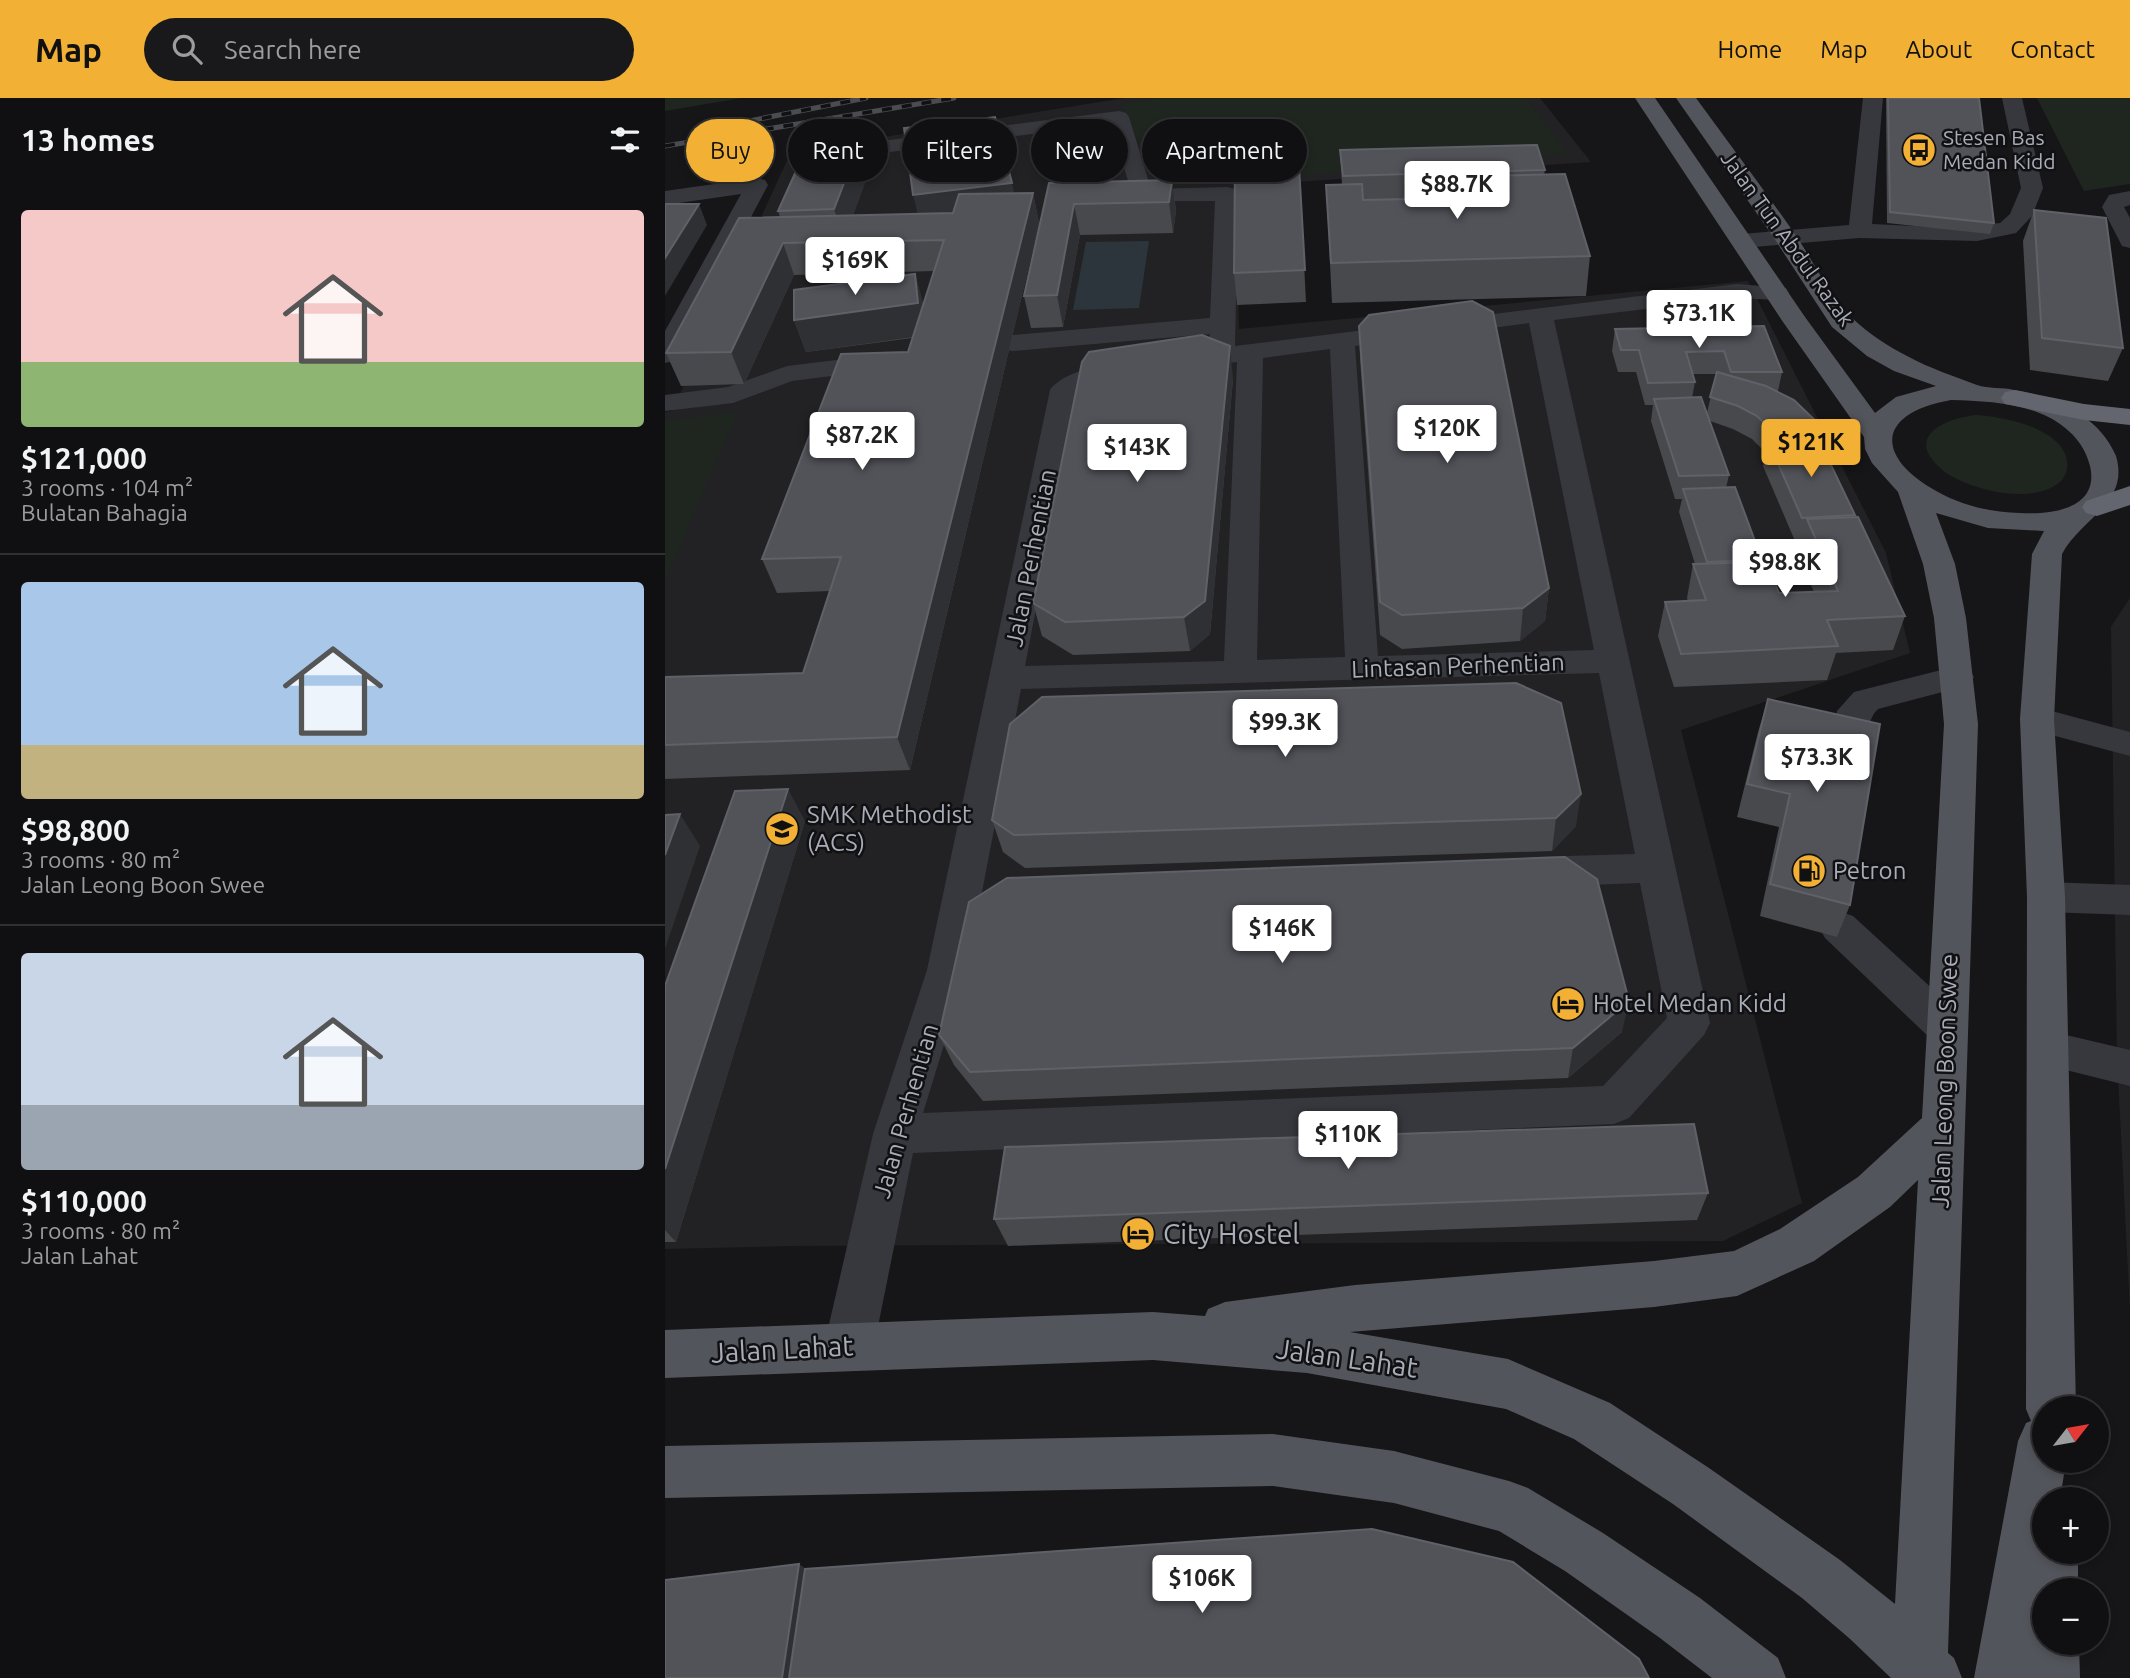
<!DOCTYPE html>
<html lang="en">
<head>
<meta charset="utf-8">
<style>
  :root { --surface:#101012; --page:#19191b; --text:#f1f3f6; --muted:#9c9d9f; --line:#303032; --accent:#f2b134 }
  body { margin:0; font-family:Ubuntu,sans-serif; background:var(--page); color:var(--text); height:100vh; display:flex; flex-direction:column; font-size:26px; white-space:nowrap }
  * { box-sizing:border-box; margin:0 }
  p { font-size:23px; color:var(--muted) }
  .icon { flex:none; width:38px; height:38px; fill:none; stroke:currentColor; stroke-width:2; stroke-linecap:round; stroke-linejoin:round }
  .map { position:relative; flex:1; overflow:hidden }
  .drawer { display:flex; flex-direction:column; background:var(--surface); width:665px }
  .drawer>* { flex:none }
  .hud { position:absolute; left:21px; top:21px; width:665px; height:63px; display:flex; gap:14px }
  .needle { width:46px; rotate:59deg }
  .controls { position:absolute; left:1367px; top:1298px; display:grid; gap:14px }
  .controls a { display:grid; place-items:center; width:77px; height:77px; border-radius:50%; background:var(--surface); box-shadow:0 4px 10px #0003,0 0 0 2px var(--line); font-size:35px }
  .price { position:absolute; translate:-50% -60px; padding:0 16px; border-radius:7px; background:#fff; color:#222; font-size:23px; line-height:46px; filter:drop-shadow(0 2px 4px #0008) }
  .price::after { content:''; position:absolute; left:50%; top:42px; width:21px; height:16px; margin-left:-10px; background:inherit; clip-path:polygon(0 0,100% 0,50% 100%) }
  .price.on { background:var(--accent); color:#111 }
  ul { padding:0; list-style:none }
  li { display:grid; align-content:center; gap:14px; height:371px; padding:0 21px }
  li+li { border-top:2px solid var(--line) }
  li span { display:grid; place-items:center; height:217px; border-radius:7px; color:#555 }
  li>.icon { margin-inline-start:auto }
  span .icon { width:126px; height:126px; fill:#fffc; stroke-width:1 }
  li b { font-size:30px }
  h2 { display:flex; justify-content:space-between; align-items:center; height:84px; padding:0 21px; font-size:30px }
  .tag { padding:0 24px; border-radius:32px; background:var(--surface); box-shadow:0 4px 10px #0003,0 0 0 2px var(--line); font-size:24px; line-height:63px }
  .tag.on { background:var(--accent); color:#111 }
  header { display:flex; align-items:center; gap:42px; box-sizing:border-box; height:98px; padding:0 35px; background:var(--accent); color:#111 }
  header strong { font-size:33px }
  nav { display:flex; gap:38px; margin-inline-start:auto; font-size:24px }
  .search { width:490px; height:63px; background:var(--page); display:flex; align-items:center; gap:18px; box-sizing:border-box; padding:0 24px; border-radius:38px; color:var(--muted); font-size:26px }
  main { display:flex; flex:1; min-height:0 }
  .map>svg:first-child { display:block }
  .built { fill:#222225 }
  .green { fill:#1e261f }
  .water { fill:#2c353c }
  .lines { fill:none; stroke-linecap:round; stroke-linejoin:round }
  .minor { fill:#37383d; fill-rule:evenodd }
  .major { fill:#53555c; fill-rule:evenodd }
  .highway { fill:#63666e; fill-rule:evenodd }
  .rail-casing { stroke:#4a4c52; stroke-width:5 }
  .rail { stroke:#111113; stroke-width:3.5; stroke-dasharray:10; stroke-linecap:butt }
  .wall { fill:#47494d; fill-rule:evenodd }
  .shaded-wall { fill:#2f3033 }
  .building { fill:#525359; stroke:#5f6168; stroke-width:2 }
  .labels { text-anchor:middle; stroke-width:5; stroke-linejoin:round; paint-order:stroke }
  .far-poi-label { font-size:21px; fill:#a8adb8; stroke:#111113; text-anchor:start }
  .far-street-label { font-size:21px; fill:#a8adb8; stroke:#111113 }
  .street-label { font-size:24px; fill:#a8adb8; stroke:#111113 }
  .poi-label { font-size:24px; fill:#a8adb8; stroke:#111113; text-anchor:start }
  .near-poi-label { font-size:28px; fill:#a8adb8; stroke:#111113; text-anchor:start }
  .near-street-label { font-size:28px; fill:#a8adb8; stroke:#111113 }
</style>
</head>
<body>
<header>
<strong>Map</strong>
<div class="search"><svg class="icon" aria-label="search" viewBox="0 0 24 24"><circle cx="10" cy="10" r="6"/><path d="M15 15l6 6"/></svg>Search here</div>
<nav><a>Home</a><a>Map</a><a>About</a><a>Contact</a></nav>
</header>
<main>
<section class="drawer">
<h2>13 homes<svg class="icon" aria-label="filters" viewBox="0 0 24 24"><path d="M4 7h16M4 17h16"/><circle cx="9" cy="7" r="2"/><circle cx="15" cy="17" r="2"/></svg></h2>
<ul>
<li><span style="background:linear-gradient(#f6c9c9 70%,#8fb573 0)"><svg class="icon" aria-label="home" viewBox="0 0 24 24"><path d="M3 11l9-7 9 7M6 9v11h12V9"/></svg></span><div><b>$121,000</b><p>3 rooms · 104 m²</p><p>Bulatan Bahagia</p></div></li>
<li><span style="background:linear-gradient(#a9c7e8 75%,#c2b280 0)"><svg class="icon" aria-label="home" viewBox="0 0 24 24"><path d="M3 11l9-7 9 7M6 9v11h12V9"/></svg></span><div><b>$98,800</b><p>3 rooms · 80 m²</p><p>Jalan Leong Boon Swee</p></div></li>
<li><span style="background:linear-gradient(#c9d6e8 70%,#9aa5b1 0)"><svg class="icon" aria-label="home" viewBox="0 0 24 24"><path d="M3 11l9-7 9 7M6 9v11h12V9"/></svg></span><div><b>$110,000</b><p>3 rooms · 80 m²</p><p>Jalan Lahat</p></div></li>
</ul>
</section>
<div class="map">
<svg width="1465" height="1580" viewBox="0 0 1465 1580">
  <rect width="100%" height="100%" fill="#161618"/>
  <!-- built -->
  <g class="built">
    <polygon points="459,0 875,0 926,64 571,88 574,231 1083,183 1221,455 1245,555 1016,632 1137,1105 1058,1143 126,1148 0,1151 0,314 7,313 126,54"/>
    <polygon points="1465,500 1465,1213 1452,959 1446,529"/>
  </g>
  <!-- green -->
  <g class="green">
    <polygon points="0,0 77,0 0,13"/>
    <polygon points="496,0 861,0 902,55 493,89 457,6"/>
    <polygon points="1372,0 1465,0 1465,86 1419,93"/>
    <polygon points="72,314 0,483 0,323"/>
    <path d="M1311 317C1339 319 1395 329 1402 362 1403 369 1402 376 1397 382 1372 408 1306 393 1280 374 1237 341 1276 321 1311 317Z"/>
  </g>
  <!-- water -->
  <polygon class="water" points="484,143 474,210 408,212 421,144"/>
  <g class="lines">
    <!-- minor -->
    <g class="minor">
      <polygon points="1198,0 1218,0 1207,126 1292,130 1335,125 1345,116 1356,90 1337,0 1357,0 1378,90 1367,118 1351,135 1312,143 1194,140 1077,150 1069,148 1065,143 1069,138 1077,136 1184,127"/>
      <path d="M454 13 461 15 464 19 486 91 562 89 570 91 573 96 570 248 1072 186 1121 190 1124 195 1121 200 1112 202 1072 200 889 222 1045 925 1039 937 964 1020 949 1026 248 1055 209 1248 201 1265 184 1272 167 1265 159 1248 208 1036 262 872 385 292C406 262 508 256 544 251L545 236 347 253 338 251 334 245 338 239 347 237 545 220 550 103H469L446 26 209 56 201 55 198 50 201 45 209 44ZM864 225 929 552 713 558 690 248ZM665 251 680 559 592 562 598 260ZM572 264 559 563 360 568 412 296C451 271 525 270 572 264ZM934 575 970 756 868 759 855 764 849 774 855 784 868 789 975 785 1002 920 938 988 258 1015 302 872 356 591Z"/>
      <polygon points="92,80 100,82 103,87 13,257 9,263 0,265 0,233 76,96 0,107 0,93"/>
      <polygon points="1465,93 1465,107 1459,109 1465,120 1465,150 1457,148 1437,109 1444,97"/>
      <polygon points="221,256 230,258 234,264 230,270 127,283 68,305 0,313 0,297 63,289 122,268"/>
      <path d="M1292 568 1304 571 1309 579 1304 587 1213 611C1199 624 1205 647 1196 664L1183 668 1170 664 1165 655 1172 613 1189 594Z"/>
      <polygon points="1372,609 1465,634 1465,658 1360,630 1355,621 1360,612"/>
      <polygon points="1381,784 1465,787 1465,817 1381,814 1367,810 1362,799 1367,788"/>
      <polygon points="1174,813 1188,818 1296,917 1302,929 1296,941 1281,947 1266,941 1160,840 1154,829 1160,818"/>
      <polygon points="1384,933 1465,952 1465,988 1369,964 1363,951 1369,938"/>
    </g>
    <!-- major -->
    <g class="major">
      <path d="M970 0H990L1140 219 1210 315 1231 299 1271 288 1229 273 1202 258 1167 229 1109 140 1011 0H1031C1065 47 1101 94 1134 142 1148 164 1169 204 1187 220 1204 236 1224 249 1244 259 1264 270 1291 279 1312 287 1323 291 1338 289 1349 292 1390 300 1433 316 1451 358 1465 405 1416 420 1397 456L1389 621 1400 799 1411 1311H1379V1363H1401L1395 1402H1379V1454H1413V1493H1379V1517L1376 1516 1375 1522 1379 1520V1545H1414L1415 1580H1309L1353 1343 1361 1325 1366 1323 1361 1311 1362 799 1355 621 1367 456 1379 433 1323 430 1271 415 1290 466 1301 520 1313 626 1283 1555 1289 1560 1297 1580H1226L1184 1540 1137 1500 1008 1406 909 1341 841 1311 642 1275 488 1262 0 1280V1232L488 1214 540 1218 543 1211 560 1204 690 1187 989 1163 1069 1153 1115 1131 1193 1079 1257 1020 1279 626 1269 520 1258 466 1233 394 1207 365 1200 351 1199 339 1118 224ZM1286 302C1323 303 1369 305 1399 329 1412 339 1421 352 1425 368 1435 411 1386 417 1355 415 1326 414 1298 408 1273 394 1209 359 1211 315 1286 302ZM1253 1082 1230 1506 1175 1462 1044 1370 945 1305 843 1261 685 1234 989 1209 1072 1198 1149 1163 1225 1109Z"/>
      <polygon points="608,1336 729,1353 844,1383 863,1390 938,1435 1035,1500 1113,1560 1121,1580 1047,1580 995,1540 900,1473 834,1433 729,1405 608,1388 0,1400 0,1348"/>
    </g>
    <!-- highway -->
    <g class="highway">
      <polygon points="1350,292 1419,306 1465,311 1465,327 1419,322 1340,306 1336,300 1340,294"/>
      <polygon points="1465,388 1465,407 1432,418 1421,415 1417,409 1421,403"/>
    </g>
    <!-- rail casing -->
    <g class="rail-casing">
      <g id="rail">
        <polyline points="38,32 201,0"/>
        <polyline points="0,48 289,0"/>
      </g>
    </g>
    <!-- rail -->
    <use href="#rail" class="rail"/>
  </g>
  <!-- wall -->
  <g class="wall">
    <polygon points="1221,0 1314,0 1329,125 1325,136 1222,125"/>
    <polygon points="675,52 880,72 879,77 925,158 921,198 667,205 661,87 677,87"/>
    <polygon points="634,68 641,204 572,207 569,175"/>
    <polygon points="202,79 188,117 253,116 349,95 368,95 374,125 245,672 0,681 0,579 138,575 165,493 112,495 97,461 243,254 247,240 141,254 129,222 250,176 258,206 269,173 129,177 79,286 16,288 1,255 115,119 113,113"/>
    <polygon points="507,82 511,113 508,135 415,137 398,229 366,230 359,198 384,85"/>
    <polygon points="1369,112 1458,250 1443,283 1365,272 1358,143"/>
    <polygon points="694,228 884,490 880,523 855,543 737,551 715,537 695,261"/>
    <path d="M1099 228 1117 274 1113 293 1151 343 1190 417 1189 419 1240 518 1228 552 1171 555 1162 582 1009 589 993 538 1000 504 1023 503 1022 500 1028 466H1030L1014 414 1017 401H1010L986 323 988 307H980L971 274H953L947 253 950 231ZM1028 276H1051L1042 315 1027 300 1030 284ZM1045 323 1068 331 1087 341 1101 355 1098 368 1130 443 1136 442 1132 455 1149 494 1114 495 1096 464 1097 462 1061 390 1064 377Z"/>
    <polygon points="568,281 545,536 525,553 408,557 377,538 368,505"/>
    <polygon points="851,585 911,728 887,753 360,770 338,754 327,722"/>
    <polygon points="1103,601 1185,807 1172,839 1095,818 1114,729 1072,719 1093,634"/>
    <polygon points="140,723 11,1144 0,1144 0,888"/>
    <polygon points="957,934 903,980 318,1003 289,967 274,937"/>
    <polygon points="1043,1095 1032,1122 343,1148 329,1121"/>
  </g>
  <!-- shaded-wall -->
  <g class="shaded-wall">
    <polygon points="193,49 202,79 179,142 169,111"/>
    <polygon points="507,82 511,113 508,135 504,104"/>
    <polygon points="347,85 354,116 256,128 248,97"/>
    <polygon points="368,95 374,125 245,672 232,639"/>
    <polygon points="34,106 42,127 0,198 0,160"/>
    <polygon points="409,106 415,137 398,229 392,197"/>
    <polygon points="118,145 129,177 79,286 66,254"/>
    <polygon points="250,176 259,208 263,237 141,254 129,222"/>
    <polygon points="565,248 568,281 545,536 525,553 519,519"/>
    <polygon points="1155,327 1149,350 1106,349 1109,335"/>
    <polygon points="884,490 880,523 855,543 858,510"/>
    <polygon points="123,691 140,723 11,1144 0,1132 0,1071"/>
    <polygon points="916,696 911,728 887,753 891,720"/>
    <polygon points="15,716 35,748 0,851 0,757"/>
    <polygon points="964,903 957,934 903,980 908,950"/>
    <polygon points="134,1466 164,1487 152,1580 117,1580"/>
  </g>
  <!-- building -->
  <g class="building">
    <polygon points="1223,0 1314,0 1329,125 1225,114"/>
    <polygon points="330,19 347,85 248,97 239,30"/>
    <polygon points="872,47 880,72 678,78 675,52"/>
    <polygon points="193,49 169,111 113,113 141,51"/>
    <polygon points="634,68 640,172 569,175 570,70"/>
    <polygon points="900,76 925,158 666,165 661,87 697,86 698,102 742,101 740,80"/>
    <polygon points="507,82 504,104 409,106 392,197 359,198 384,85"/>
    <polygon points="368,95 232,639 0,647 0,579 138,575 176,459 97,461 176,256 243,254 279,142 118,145 66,254 1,255 74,120 288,115 294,96"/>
    <polygon points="0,106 34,106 0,160"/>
    <polygon points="1369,112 1441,120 1458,250 1377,240"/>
    <polygon points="250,176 253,205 129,222 129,192"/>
    <polygon points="807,203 828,214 884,490 858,510 737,517 715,504 694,228 704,217"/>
    <polygon points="1099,228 1117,274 1066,274 1059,253 1021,254 1030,284 983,285 974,252 956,252 950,231"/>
    <polygon points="537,237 565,248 540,503 519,519 400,524 368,505 417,264 424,254"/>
    <polygon points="1052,274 1101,288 1129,302 1155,327 1109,335 1092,318 1073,308 1045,299"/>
    <polygon points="1036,299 1064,377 1014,378 989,301"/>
    <polygon points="1154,342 1190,417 1137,420 1104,345"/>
    <polygon points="1070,389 1097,462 1042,464 1018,391"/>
    <polygon points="1193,419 1240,518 1162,522 1173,548 1016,556 1000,504 1041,502 1028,466 1101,464 1114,495 1173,493 1142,421"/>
    <polygon points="851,585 896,605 916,696 891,720 349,737 327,722 345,626 377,599"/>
    <polygon points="1103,601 1215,626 1185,807 1105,786 1125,696 1082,686"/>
    <polygon points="123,691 0,1071 0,888 70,693"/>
    <polygon points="15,716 0,757 0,717"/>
    <polygon points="900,759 932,781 964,903 908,950 305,974 274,937 304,804 342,780"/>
    <polygon points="1029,1026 1043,1095 329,1121 340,1049"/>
    <polygon points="707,1431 848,1464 974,1561 984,1580 124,1580 140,1471"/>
    <polygon points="134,1466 117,1580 0,1580 0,1482"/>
  </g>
  <!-- icons -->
  <defs>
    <g id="bus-disc" transform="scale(1.75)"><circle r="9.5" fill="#f2b134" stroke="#111113"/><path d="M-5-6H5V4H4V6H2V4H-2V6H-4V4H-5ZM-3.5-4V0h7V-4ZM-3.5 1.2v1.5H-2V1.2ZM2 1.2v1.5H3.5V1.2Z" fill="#111"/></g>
    <g id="school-disc" transform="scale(1.75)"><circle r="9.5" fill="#f2b134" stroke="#111113"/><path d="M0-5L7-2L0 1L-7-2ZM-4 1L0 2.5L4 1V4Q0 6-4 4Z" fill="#111"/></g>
    <g id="fuel-disc" transform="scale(1.75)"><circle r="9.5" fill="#f2b134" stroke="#111113"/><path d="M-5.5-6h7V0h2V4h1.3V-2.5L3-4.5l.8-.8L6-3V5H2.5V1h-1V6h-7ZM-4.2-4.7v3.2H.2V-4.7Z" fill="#111"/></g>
    <g id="hotel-disc" transform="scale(1.75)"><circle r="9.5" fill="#f2b134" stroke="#111113"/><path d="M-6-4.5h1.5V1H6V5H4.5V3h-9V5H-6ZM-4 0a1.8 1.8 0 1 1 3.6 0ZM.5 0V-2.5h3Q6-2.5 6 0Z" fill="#111"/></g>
  </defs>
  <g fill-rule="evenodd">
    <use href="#bus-disc" x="1254" y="52"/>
    <use href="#school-disc" x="117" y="731"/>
    <use href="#fuel-disc" x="1144" y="773"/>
    <use href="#hotel-disc" x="903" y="906"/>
    <use href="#hotel-disc" x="473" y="1136"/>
  </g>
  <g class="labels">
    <!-- far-poi labels -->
    <g class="far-poi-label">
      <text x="1278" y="47">Stesen Bas<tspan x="1278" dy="24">Medan Kidd</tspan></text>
    </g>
    <!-- far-street labels -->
    <g class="far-street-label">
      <text transform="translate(1122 141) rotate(54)" y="7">Jalan Tun Abdul Razak</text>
    </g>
    <!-- street labels -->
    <g class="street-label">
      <text transform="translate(366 460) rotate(-79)" y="8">Jalan Perhentian</text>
      <text transform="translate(793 568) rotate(-2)" y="8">Lintasan Perhentian</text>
      <text transform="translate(1280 983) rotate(-88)" y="8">Jalan Leong Boon Swee</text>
      <text transform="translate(241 1013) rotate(-74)" y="8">Jalan Perhentian</text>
    </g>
    <!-- poi labels -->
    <g class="poi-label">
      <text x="142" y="725">SMK Methodist<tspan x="142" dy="28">(ACS)</tspan></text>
      <text x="1168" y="781">Petron</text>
      <text x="928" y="914">Hotel Medan Kidd</text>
    </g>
    <!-- near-poi labels -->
    <g class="near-poi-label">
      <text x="498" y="1146">City Hostel</text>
    </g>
    <!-- near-street labels -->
    <g class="near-street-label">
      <text transform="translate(117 1251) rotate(-3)" y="10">Jalan Lahat</text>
      <text transform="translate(682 1260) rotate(8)" y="10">Jalan Lahat</text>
    </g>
  </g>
</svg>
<div class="controls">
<a><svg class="needle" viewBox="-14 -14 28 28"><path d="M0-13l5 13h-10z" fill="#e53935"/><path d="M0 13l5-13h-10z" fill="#9c9d9f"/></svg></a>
<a>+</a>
<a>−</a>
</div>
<b class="price" style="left:792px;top:123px">$88.7K</b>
<b class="price" style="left:190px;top:199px">$169K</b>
<b class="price" style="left:1034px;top:252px">$73.1K</b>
<b class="price" style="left:782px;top:367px">$120K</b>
<b class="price" style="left:197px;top:374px">$87.2K</b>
<b class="price on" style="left:1146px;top:381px">$121K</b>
<b class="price" style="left:472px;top:386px">$143K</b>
<b class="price" style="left:1120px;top:501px">$98.8K</b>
<b class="price" style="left:620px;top:661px">$99.3K</b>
<b class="price" style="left:1152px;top:696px">$73.3K</b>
<b class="price" style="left:617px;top:867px">$146K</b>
<b class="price" style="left:683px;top:1073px">$110K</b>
<b class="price" style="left:537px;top:1517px">$106K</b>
<div class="hud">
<a class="tag on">Buy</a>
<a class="tag">Rent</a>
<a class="tag">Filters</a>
<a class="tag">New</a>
<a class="tag">Apartment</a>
</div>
</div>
</main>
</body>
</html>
